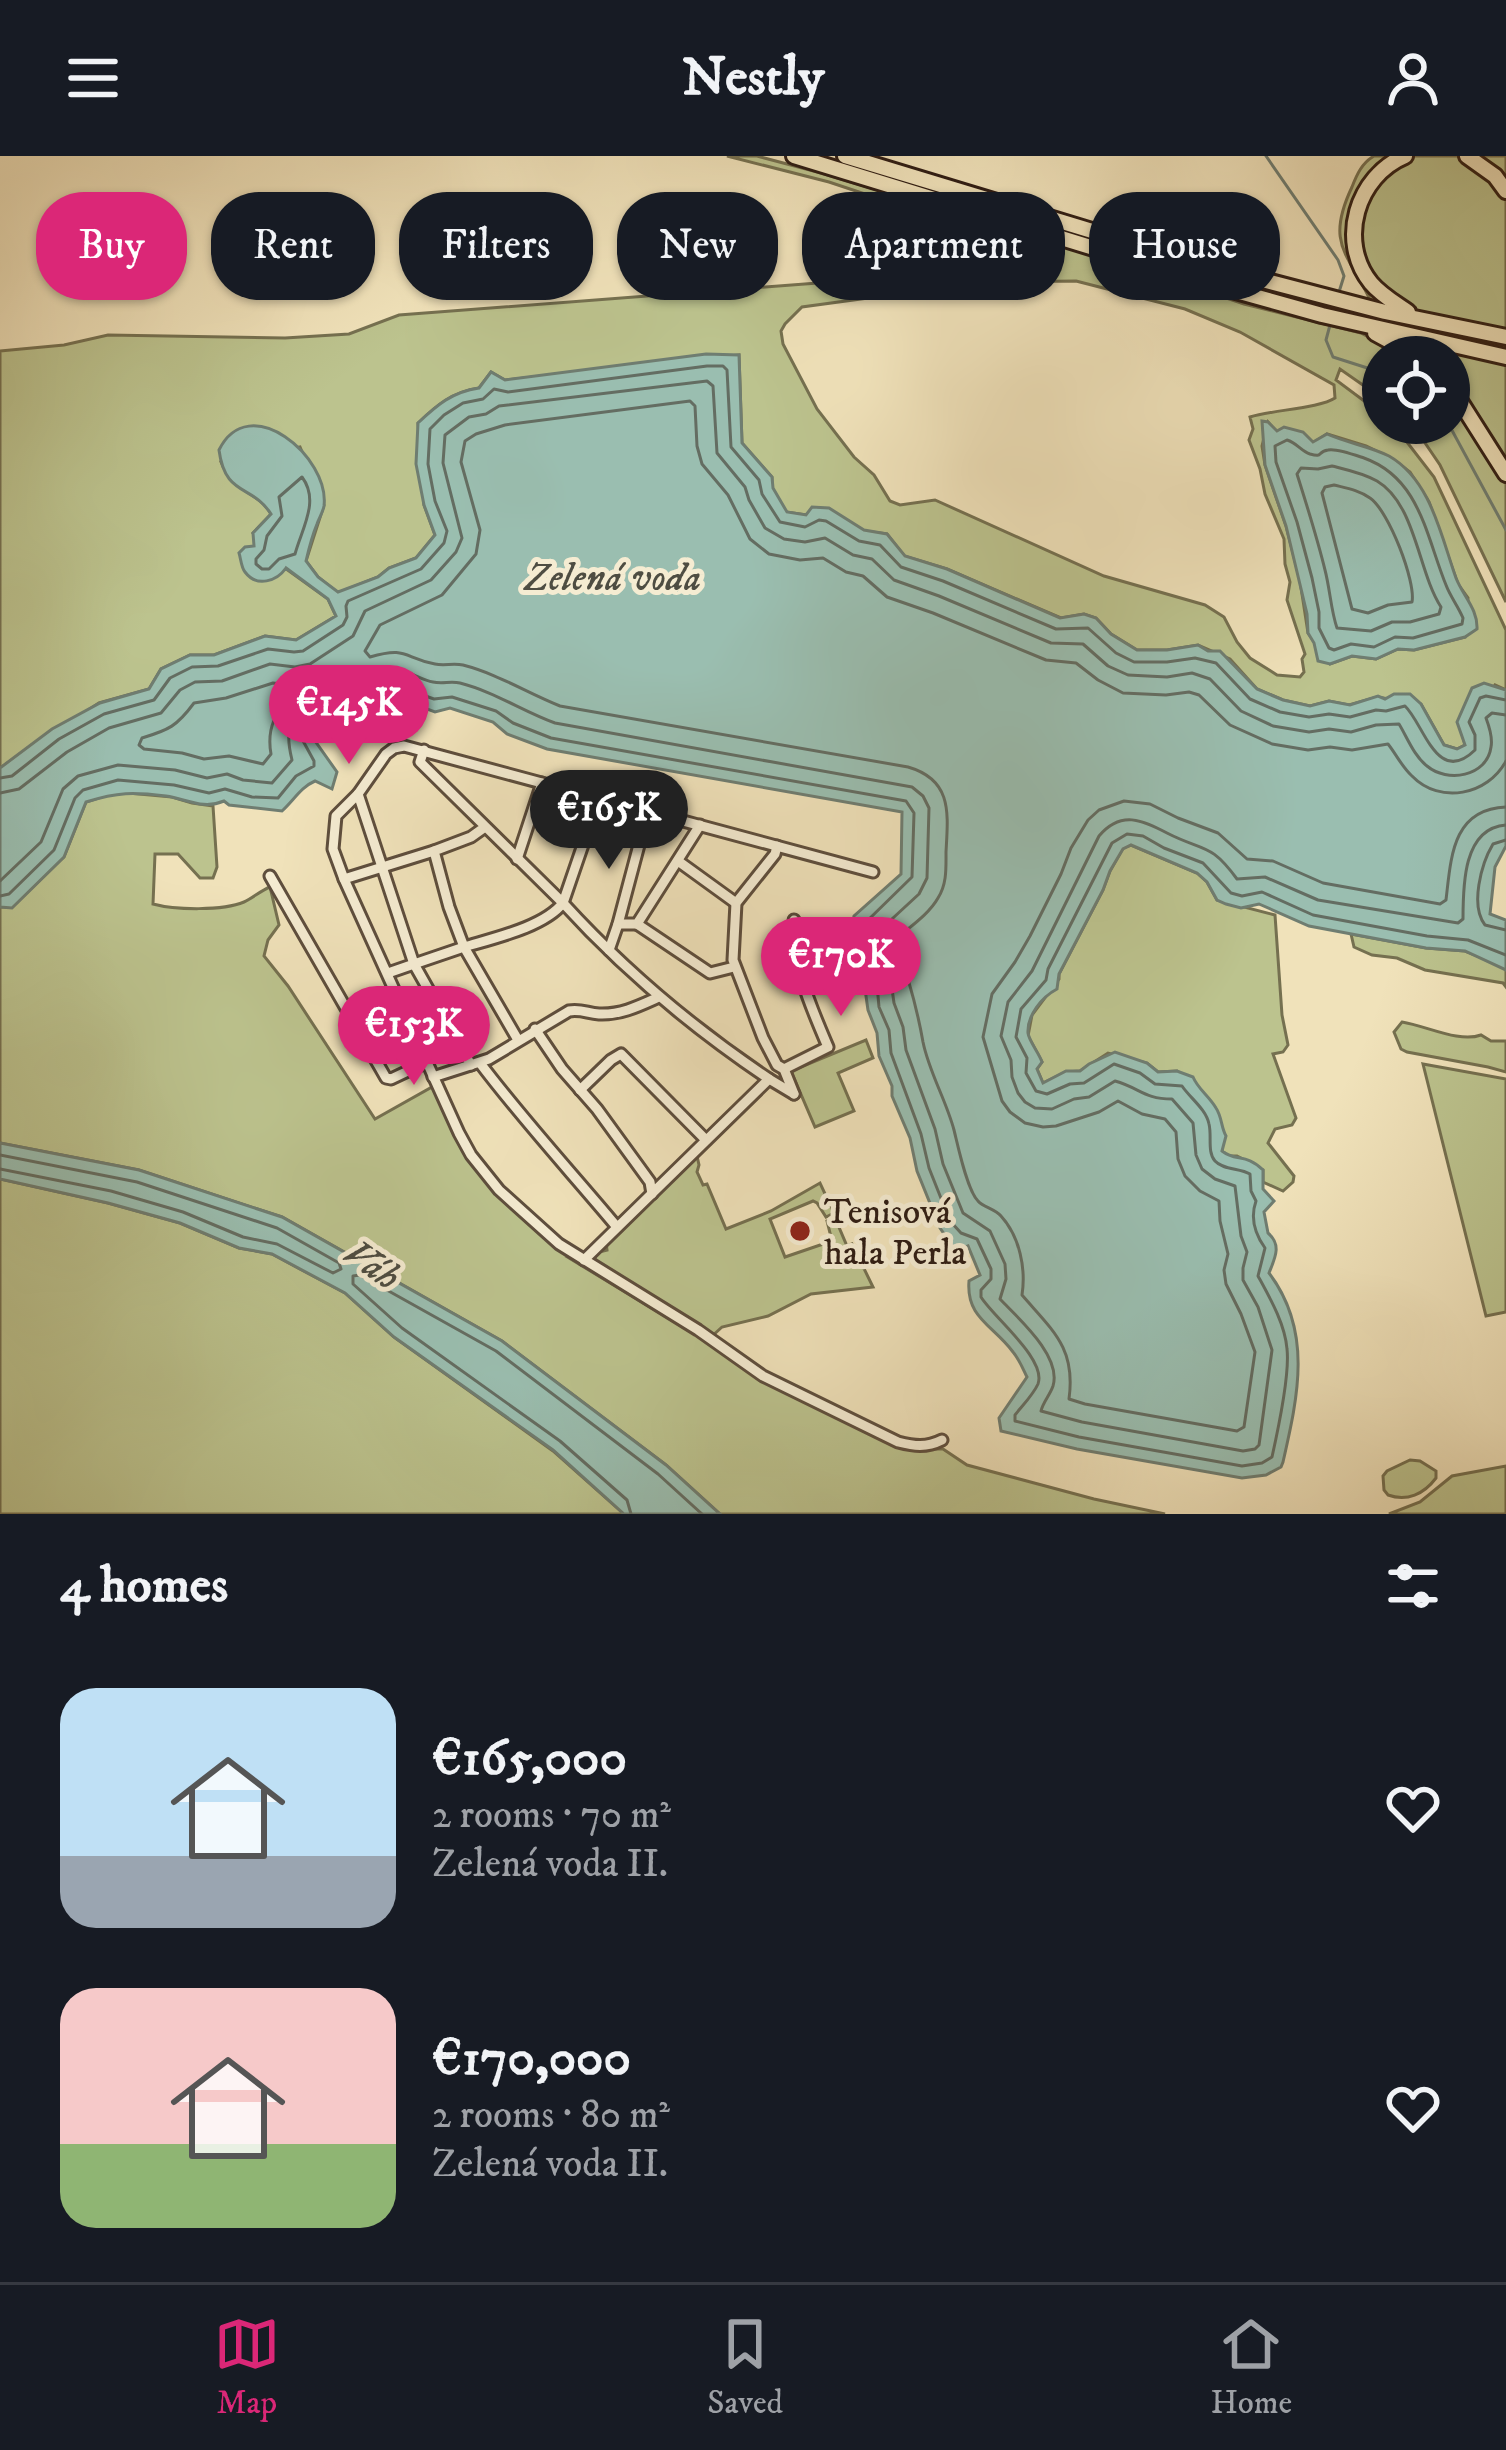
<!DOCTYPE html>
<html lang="en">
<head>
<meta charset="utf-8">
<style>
  :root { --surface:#171b24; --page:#242831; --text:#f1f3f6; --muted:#9ea1a6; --line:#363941; --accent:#db2777 }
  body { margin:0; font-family:"IM FELL DW Pica",serif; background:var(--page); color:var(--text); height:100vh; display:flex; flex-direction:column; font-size:45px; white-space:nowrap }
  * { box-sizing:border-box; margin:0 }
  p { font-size:39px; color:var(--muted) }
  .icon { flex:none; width:66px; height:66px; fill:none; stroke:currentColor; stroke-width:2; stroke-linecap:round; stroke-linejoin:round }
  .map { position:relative; height:1358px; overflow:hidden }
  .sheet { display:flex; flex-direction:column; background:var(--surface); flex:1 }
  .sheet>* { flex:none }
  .banner { position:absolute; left:36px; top:36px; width:1434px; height:108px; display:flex; gap:24px }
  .buttons { position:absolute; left:1362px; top:180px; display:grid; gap:24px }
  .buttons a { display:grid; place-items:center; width:108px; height:108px; border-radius:50%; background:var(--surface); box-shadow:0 3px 9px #0004; font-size:60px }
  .price { position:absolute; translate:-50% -102px; padding:0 27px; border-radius:42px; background:var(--accent); color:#fff; font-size:39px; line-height:78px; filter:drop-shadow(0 3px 6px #0008) }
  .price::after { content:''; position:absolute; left:50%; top:72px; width:36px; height:27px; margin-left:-18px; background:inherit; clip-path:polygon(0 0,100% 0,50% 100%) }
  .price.selected { background:#222; color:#fff }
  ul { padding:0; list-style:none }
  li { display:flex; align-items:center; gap:36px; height:300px; padding:0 60px }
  li span { display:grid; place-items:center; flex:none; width:336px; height:240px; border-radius:36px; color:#555 }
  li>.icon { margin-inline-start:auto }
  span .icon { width:144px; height:144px; fill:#fffc; stroke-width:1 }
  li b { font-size:51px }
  h2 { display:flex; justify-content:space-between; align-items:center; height:144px; padding:0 60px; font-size:51px }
  .pill { padding:0 42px; border-radius:48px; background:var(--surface); box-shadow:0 3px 9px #0004; font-size:42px; line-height:108px }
  .pill.selected { background:var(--accent); color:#fff }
  header { display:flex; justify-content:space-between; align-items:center; height:156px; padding:0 60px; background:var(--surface); font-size:54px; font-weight:700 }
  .tab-bar { display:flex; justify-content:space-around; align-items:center; height:168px; border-top:3px solid var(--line); background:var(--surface); font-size:33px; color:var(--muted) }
  .tab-bar a { display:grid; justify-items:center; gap:6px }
  .tab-bar .selected { color:var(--accent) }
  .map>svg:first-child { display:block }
  .green { fill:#bcc38e; stroke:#757050; stroke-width:3; fill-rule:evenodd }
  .water { fill:#9abeb0; stroke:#6f7d71; stroke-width:3 }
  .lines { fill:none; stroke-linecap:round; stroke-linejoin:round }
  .shore { stroke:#646d62; stroke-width:3 }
  .stream { stroke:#6f7d71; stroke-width:3 }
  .minor-casing { stroke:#5e4e3d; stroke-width:15 }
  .highway-casing { stroke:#2e1c13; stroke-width:20 }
  .minor { stroke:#f5ecd2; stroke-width:9 }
  .highway { stroke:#f0e2ba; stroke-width:14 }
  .poi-dot { fill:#8f2418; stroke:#f5ecd2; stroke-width:4.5 }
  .labels { text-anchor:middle; stroke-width:10; stroke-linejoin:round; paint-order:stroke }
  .poi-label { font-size:36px; fill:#2e1c13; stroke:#f5ecd2; text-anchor:start }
  .water-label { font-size:39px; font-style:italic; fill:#4e4d42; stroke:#f5ecd2 }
</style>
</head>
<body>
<header><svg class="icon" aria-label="menu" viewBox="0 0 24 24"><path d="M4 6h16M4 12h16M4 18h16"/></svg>Nestly<svg class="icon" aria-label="person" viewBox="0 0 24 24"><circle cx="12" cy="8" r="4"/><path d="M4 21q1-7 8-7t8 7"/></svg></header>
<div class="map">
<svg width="1506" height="1358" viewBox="0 0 1506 1358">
  <rect width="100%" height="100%" fill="#f0e2ba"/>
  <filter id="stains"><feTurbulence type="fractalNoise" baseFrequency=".00167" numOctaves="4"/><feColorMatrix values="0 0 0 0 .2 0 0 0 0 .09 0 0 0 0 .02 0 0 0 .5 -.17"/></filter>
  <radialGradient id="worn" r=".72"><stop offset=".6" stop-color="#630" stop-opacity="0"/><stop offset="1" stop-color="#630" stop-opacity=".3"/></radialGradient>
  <!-- green -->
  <g class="green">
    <path d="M727 0H757L821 17 1153 117 1244 148 1361 177 1380 187 1385 185C1381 173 1377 160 1372 148 1350 98 1324 90 1352 31 1357 18 1362 7 1374 0H1506V446L1440 309 1423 284 1406 267H1449V201H1383V243L1340 213 1336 224 1383 259V267L1393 268 1434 321 1506 474V534L1495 529 1463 580 1465 589 1457 593 1444 589 1421 548 1377 541 1349 549 1329 545 1310 550 1283 544 1257 533 1230 503 1198 489 1167 494H1137L1111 478 1096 462 1084 458 1061 462 947 413 904 400 887 378 864 375 829 353 807 359 786 356 772 332V321L742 287 739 199 505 224 491 216 479 232C452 236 437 249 418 267L424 349 435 379 416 402 389 412 378 421 338 437 318 421 306 405 324 349 300 291 221 306C234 339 256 333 271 358L253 377 285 412 328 443 336 460 296 484 265 480 214 499H190L161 513 149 533 99 547 0 612V195L64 189 108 179 285 182 349 178 399 159 831 126 991 104 1033 94 829 26ZM1076 125 1185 153 1240 176 1334 229 1335 242C1320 252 1273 254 1250 261L1253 273 1249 284 1260 313 1265 338 1284 383 1285 408 1290 426 1287 444 1305 498 1302 503 1304 516 1300 521 1277 519 1250 502 1237 486 1224 461 1205 449 1104 420 935 344 900 349 890 345 874 319 854 301 817 253 783 188 781 175 785 168 802 151 986 126ZM1268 266 1277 276 1313 287 1327 278 1366 290 1391 302 1410 316 1429 346 1458 428 1468 442 1465 481 1414 494 1398 493 1376 503 1352 500 1330 508 1308 477 1300 425 1286 370 1265 309 1262 290Z"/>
    <path d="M117 636 172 641 192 647 213 650 217 711 213 722H200L178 698H155L153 748C175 754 223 755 244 746 253 742 260 735 270 731L279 769 268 784 264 800 288 830 375 963 441 926C454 957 468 993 489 1019 515 1051 552 1076 584 1101L569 1102 800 1242 907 1293H943L967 1309 1094 1343 1165 1358H720L666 1309 502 1185 282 1061 139 1014 0 987V751H12L64 701 86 646Z"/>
    <path d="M1131 689 1197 717 1207 726 1217 744 1275 759 1282 859 1288 889 1283 896 1273 898 1296 962 1292 969 1275 973 1268 987 1294 1020 1293 1026 1283 1035 1263 1026V1014L1237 1000H1228L1222 995C1221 951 1211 941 1177 915L1158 916 1147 907 1108 897 1080 915 1066 916 1043 927 1037 913 1042 906 1028 880 1032 859 1059 823V818L1103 734 1110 715 1123 692Z"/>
    <polygon points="1351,778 1426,792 1465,795 1502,810 1506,814 1506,831 1503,827 1425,814 1397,802 1372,799 1354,791"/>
    <path d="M1402 866C1427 870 1459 887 1481 879L1491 885H1506V916L1488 911 1407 896 1401 893 1394 876Z"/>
    <polygon points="866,884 873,902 838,917 854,955 815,971 791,915"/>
    <polygon points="1423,908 1506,923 1506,1156 1486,1160"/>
    <polygon points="697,1000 699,1009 697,1016 703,1029 707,1028 726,1073 771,1055 820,1027 834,1057 826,1061 817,1047 813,1045 770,1063 785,1101 832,1085 827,1065 835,1062 847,1090 852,1088 873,1131 811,1138 768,1160 722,1171 711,1181 607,1115 595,1105 595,1097 607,1094 606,1086"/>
    <polygon points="0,1023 108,1047 180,1067 239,1092 272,1098 345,1137 394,1181 553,1295 624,1358 0,1358"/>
    <path d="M1410 1304 1420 1305 1436 1315V1322C1424 1338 1407 1346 1388 1339L1384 1334 1383 1320 1387 1315Z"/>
    <polygon points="1506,1310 1506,1358 1389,1358 1420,1346 1452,1320"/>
  </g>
  <!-- water -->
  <g class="water">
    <path d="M706 198 739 199 742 287 772 321 773 332 787 356 806 359 812 351 829 352 864 374 887 378 905 400 947 413 1060 462 1084 458 1096 462 1111 478 1137 494H1167L1198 489 1208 495H1220L1257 533 1283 544 1310 550 1329 545 1350 549 1378 540 1385 543 1394 538H1410L1421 548 1444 589 1457 593 1465 589 1457 566 1472 532 1484 527 1506 534V690L1495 711 1490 758 1506 764V814L1465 795 1426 792 1309 770 1259 748 1241 752 1226 748 1217 744 1207 726 1197 717 1131 689 1123 693 1110 715 1103 734 1059 818 1057 833C1042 841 1027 859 1028 877 1029 885 1039 897 1042 906L1037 913 1043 927 1066 915H1080L1089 908 1115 896 1147 907 1158 916 1177 915 1193 921C1198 933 1209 940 1216 952 1222 961 1221 971 1226 980L1222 995C1236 1006 1246 997 1263 1014V1033L1274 1045 1264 1056 1268 1077C1282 1089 1275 1102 1269 1117 1313 1175 1298 1240 1283 1306L1281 1311 1266 1319 1242 1322 1077 1293 1001 1275 999 1262 1027 1221C1023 1213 1019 1203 1013 1196 993 1169 966 1162 969 1125L980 1119 968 1090 957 1094 954 1092 940 1072 917 1015 910 982 892 940V930L879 900 877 877 868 854 865 833 849 790 854 760 901 718 902 656 547 593 507 578 493 566 450 552 435 556 395 541C368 551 332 560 313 582L337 616 332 633 315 625C301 631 294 644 282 655L229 649 224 645C203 654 187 643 166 640 133 636 118 636 86 646L64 701 12 752 0 751V612L52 573 100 547 149 533 161 513 190 499H214L265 480 296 484 336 460 328 443 286 412C277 425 257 432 245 416 241 411 241 403 239 397L245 391 254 390 253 377 271 358C252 328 225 341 219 294 249 233 330 301 324 350 323 356 319 362 317 368 312 380 309 392 306 405L318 421 338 436 378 421 389 412 416 402 435 379 424 349 416 308 418 267C437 249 452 236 479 232L491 216 505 224Z"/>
    <path d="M1262 265 1268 266 1277 275 1284 271 1303 276 1313 286 1327 278C1347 287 1369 290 1389 300 1431 324 1441 380 1456 422 1463 440 1478 453 1477 473L1465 481 1414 494 1398 493 1376 503 1352 500 1330 508 1318 505 1314 487 1308 477 1307 458 1286 370 1265 309Z"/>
    <polygon points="0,987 139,1014 282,1061 502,1185 666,1309 720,1358 624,1358 553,1294 394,1181 345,1137 272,1098 239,1092 180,1067 108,1047 0,1023"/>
  </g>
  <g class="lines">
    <!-- shore -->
    <g class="shore">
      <path d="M1287 284C1297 287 1301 295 1310 298 1324 302 1316 296 1328 294 1336 292 1355 299 1364 302 1420 322 1426 380 1446 429 1450 440 1458 450 1463 462L1462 468 1413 482 1395 481 1374 491 1351 488 1334 494 1329 492 1319 472V456L1312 422 1297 366 1276 306 1275 290Z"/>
      <path d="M1332 310C1348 314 1363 317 1377 325 1416 348 1418 416 1441 451L1439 458 1410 466H1392L1371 475 1337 472C1331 455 1330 433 1325 414 1317 381 1307 350 1297 318L1301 312 1318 313Z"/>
      <path d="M302 321C320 345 302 372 295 398L279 403 269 413H262L256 408V403L264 394 267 380 282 360 279 341Z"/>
      <path d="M1334 329C1346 332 1359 334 1370 342 1389 355 1416 426 1412 446L1388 449 1368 457 1352 453 1322 337 1325 331Z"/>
      <path d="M273 527 290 529 293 536C277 556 266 570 271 598L263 608 229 600 204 603 182 597 144 593 139 589 142 582C169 574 177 570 194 547L226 542Z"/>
      <path d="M1506 605C1488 639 1440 649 1412 620 1402 611 1396 598 1388 588L1352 594 1330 591 1308 594 1272 588 1230 569 1199 539 1189 536 1166 539 1123 537 1098 524 1076 507 1046 504 933 457 887 441 863 420 846 416 823 402 800 404 769 398 750 383 728 339 702 308 697 290 695 250 690 245 505 269 476 278 465 285 461 306 480 374 476 398 442 439 380 469 365 495 370 501C408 490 403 502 435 508 444 510 453 507 463 509 498 518 527 537 560 550L908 611C953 624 948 658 946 696 946 712 947 728 938 742 929 758 911 770 897 782L896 787C908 820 917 852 923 886 929 916 946 944 954 974 958 990 967 1034 978 1045 983 1051 995 1053 1001 1060 1020 1081 1026 1113 1022 1139 1053 1175 1076 1192 1069 1243L1085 1248 1237 1275 1244 1271 1255 1196 1241 1158 1226 1128 1224 1114 1228 1098 1220 1065 1219 1045 1200 1035 1185 1020 1178 1003 1176 976 1165 963 1142 958 1118 945 1099 956 1056 970 1043 971 1025 967 1010 956 1002 945 983 881 992 838 1015 806 1030 780 1061 718 1071 692 1088 664 1099 654 1124 645 1150 648 1178 662 1218 677 1247 703 1273 705 1323 727 1440 748 1446 744C1451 702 1452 653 1506 651"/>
      <path d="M0 622 12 620 59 583 104 558 154 544 170 522 192 511 218 510 268 493 294 496 303 495 343 469 347 461 346 450 348 445 421 413 444 387 447 375 435 345 428 308 430 273 444 259 463 247 483 243 494 233 508 236 707 210H723L727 214 731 291 759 324 762 338 780 366 805 371 819 364 826 365 859 385 880 389 901 411 943 425 1056 473 1088 472 1116 497 1134 506H1167L1195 502 1216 507 1250 543 1280 556 1309 561 1329 558 1350 561 1376 554 1386 555 1405 550C1424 568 1437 631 1475 594V579L1469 566 1480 542 1486 540 1506 544"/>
      <path d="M0 637 19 633 67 596 109 572 161 557 180 534 195 526 222 525 270 508 295 511 310 508 353 480 365 455 431 424 456 396 462 382 443 307 445 279 469 261 486 258 499 250 707 225 713 230 717 297 745 331 749 344 765 372 784 383 805 386 825 382 853 399 872 403 894 424 939 440 1051 487 1083 488 1108 510 1128 519 1167 521 1192 517 1210 523 1241 555 1273 570 1309 576 1329 573 1351 576 1376 569 1399 568C1407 581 1414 600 1427 610 1447 627 1487 621 1491 591 1493 581 1489 570 1486 562L1492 557 1506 559"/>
      <path d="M1506 684 1493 688C1481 708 1470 750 1485 769L1506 774"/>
      <path d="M0 725 41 686 63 633 78 620 118 609 175 614 207 622 227 618 243 624 272 627 292 604C284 572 289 560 318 543 335 534 379 513 397 514 410 515 421 524 433 526 442 528 451 525 460 527 495 536 522 555 555 567L912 631 923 640 929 652 927 722 919 738 880 774 877 788 891 826 894 847 903 871 906 894 935 973 943 1008 963 1057 990 1075 1005 1108 1006 1123 1000 1143C1018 1162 1062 1200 1053 1230 1050 1239 1043 1246 1041 1255L1082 1266 1243 1295 1255 1293 1259 1289 1272 1194 1258 1151 1243 1124V1112L1247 1096 1241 1080 1235 1030 1215 1023 1202 1013 1196 999 1193 967 1172 943C1144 943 1140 932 1115 925L1089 941 1074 943 1052 953 1035 952 1025 946 1018 937 1012 921 1011 904 1001 880 1008 846 1032 815 1099 680C1121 654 1142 664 1167 677 1204 696 1210 686 1237 723L1265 721 1318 744 1458 767 1463 763C1463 730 1463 672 1506 669"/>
      <path d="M0 740 9 738 54 694 75 642 83 634 118 624 174 629 209 637 225 633 252 641 278 642 296 620 314 610V605L302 583C312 551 365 538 394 529L434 543 452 541 496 555 513 567 551 582 906 645 914 657 912 721 866 766 862 789 877 829 879 851 889 874 891 897 921 978 929 1012 950 1065 961 1077 977 1083 991 1113V1123L981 1134V1141C993 1161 1047 1203 1038 1228 1033 1239 1022 1250 1015 1259V1265L1079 1281 1242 1310 1262 1307 1272 1301C1278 1274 1290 1219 1287 1193 1285 1168 1270 1142 1258 1120L1265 1092C1255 1078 1250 1062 1256 1045L1251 1035 1250 1018C1240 1012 1223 1014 1215 1005 1207 996 1212 980 1209 968 1206 953 1190 942 1182 930L1155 928 1140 917 1114 908 1084 927 1070 928 1047 938 1036 935 1026 917 1027 902 1016 881 1021 853 1046 824 1048 813 1112 687 1127 678 1143 680 1164 692 1203 707 1231 737 1242 740 1262 736 1313 759 1427 780 1468 784 1506 799"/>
      <polyline points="0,999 137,1026 277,1072 339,1107 341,1113 333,1117 277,1088 243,1081 183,1056 111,1035 0,1013"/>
      <polyline points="631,1358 627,1344 560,1285 402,1172 353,1128 353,1120 360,1119 496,1195 658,1318 702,1358"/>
    </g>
    <!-- stream -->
    <g class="stream">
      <polyline points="1266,0 1338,104 1344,120 1339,136"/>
      <polyline points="1330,169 1326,184 1333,201 1383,217"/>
      <polyline points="1448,267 1506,374"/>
    </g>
    <!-- minor casing -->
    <g class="minor-casing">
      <g id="minor">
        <path d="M424 594 420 606 563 747C544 771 494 782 464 791L449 751 434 695 471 681 485 671"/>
        <polyline points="358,638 414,808 388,817"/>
        <path d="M599 642 563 747C624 814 693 872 769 923"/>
        <polyline points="777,690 775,698 736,747 733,804 763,882 777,909 784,913 794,938"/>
        <polyline points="517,703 542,627"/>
        <polyline points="678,705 736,747"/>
        <path d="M873 716 404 590 394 592 386 598 358 638 336 660 333 693 344 723 459 977 471 999 499 1034 559 1088 698 1174 763 1220 898 1286C914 1290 926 1292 942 1284"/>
        <polyline points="270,720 386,922 391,923 427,906"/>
        <polyline points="344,723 434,695"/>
        <polyline points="618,768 637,768 700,669"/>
        <polyline points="637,768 710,817 734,811"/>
        <polyline points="609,794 618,768 648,655"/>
        <polyline points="535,873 562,913 597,953 650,1026 652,1038"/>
        <path d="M480 907C523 964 571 1016 617 1071"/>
        <polyline points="471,909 414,808 464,791 518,884"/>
        <path d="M784 913 828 891C808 844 795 816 794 764"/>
        <path d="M433 921 489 903 569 855C581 853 587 857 599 858 621 859 639 850 659 841"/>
        <polyline points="580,934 611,904 621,898 706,984"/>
        <polyline points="584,1104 769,923 794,938"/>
      </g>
    </g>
    <!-- highway casing -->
    <g class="highway-casing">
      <g id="highway">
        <polyline points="794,0 1211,128 1322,159 1506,201"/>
        <polyline points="845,0 1194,106 1385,156 1506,181"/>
        <path d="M1405 0C1357 20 1337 85 1371 127 1381 139 1395 147 1408 156"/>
        <polyline points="1467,0 1495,20 1506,35"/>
        <polyline points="1375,177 1419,201"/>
        <polyline points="1449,228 1506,318"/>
      </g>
    </g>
    <!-- minor -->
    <use href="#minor" class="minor"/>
    <!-- highway -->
    <use href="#highway" class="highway"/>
  </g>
  <!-- markers -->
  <circle class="poi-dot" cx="800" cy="1075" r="12"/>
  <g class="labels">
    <!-- poi labels -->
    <g class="poi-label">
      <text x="824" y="1067">Tenisová<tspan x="824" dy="41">hala Perla</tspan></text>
    </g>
    <!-- water labels -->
    <g class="water-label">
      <text x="613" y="434">Zelená voda</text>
      <text transform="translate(373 1107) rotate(34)" y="14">Váh</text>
    </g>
  </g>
  <rect width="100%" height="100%" filter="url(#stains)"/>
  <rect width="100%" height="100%" fill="url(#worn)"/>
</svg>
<div class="buttons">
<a><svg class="icon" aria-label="locate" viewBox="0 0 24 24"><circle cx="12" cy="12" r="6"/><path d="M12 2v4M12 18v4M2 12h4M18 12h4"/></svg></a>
</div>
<b class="price" style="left:349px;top:611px">€145K</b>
<b class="price selected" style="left:609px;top:716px">€165K</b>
<b class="price" style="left:841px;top:863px">€170K</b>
<b class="price" style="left:414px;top:932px">€153K</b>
<div class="banner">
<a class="pill selected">Buy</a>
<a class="pill">Rent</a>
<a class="pill">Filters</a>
<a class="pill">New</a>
<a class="pill">Apartment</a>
<a class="pill">House</a>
</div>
</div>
<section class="sheet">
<h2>4 homes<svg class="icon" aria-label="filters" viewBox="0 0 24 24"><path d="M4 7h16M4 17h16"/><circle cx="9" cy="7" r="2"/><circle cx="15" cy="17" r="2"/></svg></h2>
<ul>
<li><span style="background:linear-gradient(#bfe0f5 70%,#9aa5b1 0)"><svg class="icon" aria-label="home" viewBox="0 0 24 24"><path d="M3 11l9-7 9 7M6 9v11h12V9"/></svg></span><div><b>€165,000</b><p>2 rooms · 70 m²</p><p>Zelená voda II.</p></div><svg class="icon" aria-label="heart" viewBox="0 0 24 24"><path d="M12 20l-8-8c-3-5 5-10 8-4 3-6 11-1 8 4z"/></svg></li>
<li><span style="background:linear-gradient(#f6c9c9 65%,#8fb573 0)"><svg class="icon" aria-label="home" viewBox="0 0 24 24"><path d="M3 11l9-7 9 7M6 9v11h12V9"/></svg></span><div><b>€170,000</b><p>2 rooms · 80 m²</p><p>Zelená voda II.</p></div><svg class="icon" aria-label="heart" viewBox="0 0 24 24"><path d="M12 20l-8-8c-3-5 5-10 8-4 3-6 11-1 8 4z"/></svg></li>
</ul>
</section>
<nav class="tab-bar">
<a class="selected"><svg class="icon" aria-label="map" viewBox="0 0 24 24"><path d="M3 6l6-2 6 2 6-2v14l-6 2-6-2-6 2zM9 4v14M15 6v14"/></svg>Map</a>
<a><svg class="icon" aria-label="saved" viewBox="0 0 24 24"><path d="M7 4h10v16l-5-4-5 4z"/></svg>Saved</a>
<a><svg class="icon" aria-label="home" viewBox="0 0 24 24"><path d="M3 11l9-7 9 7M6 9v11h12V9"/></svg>Home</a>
</nav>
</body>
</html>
